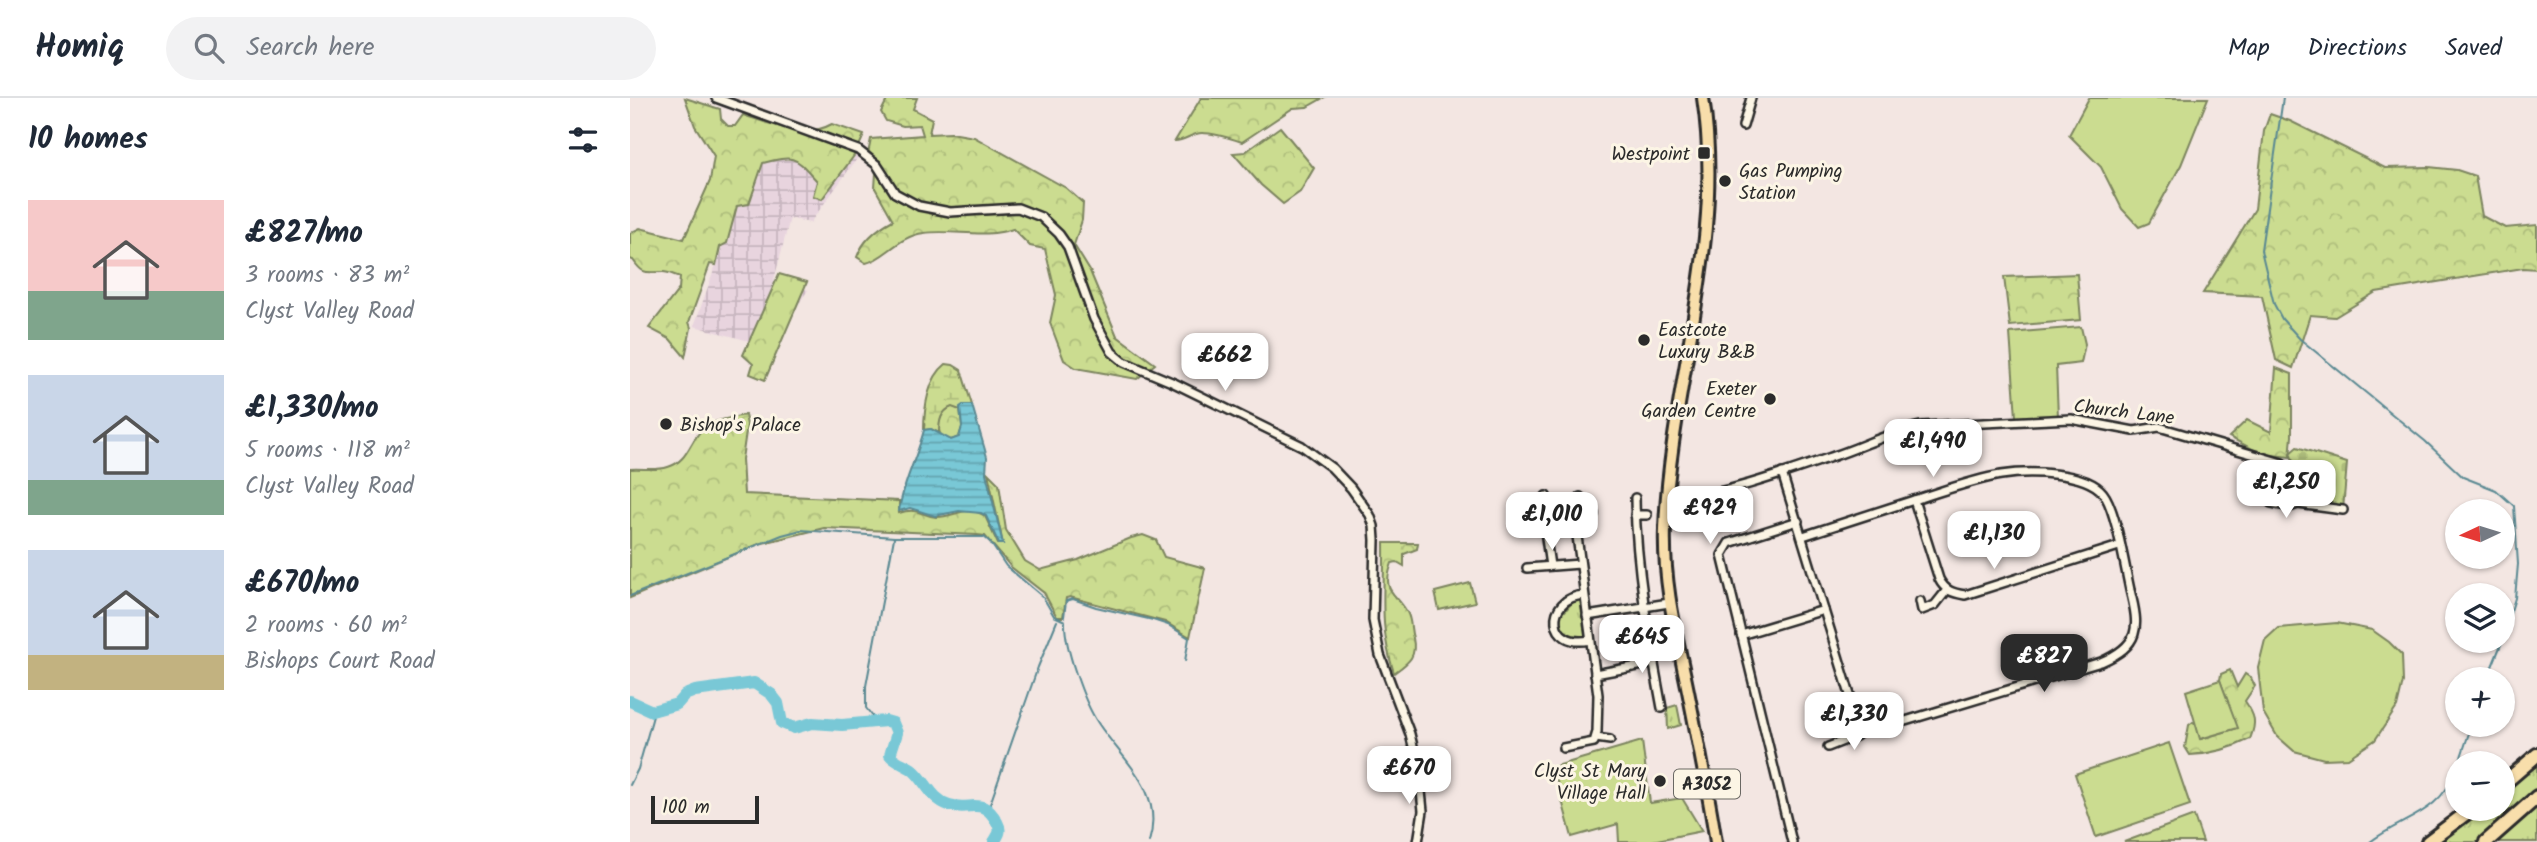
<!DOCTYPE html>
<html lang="en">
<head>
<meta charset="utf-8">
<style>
  :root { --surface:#fff; --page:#f2f2f3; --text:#1f2937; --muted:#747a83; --line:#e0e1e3; --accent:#2b2b2b }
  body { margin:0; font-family:Kalam,sans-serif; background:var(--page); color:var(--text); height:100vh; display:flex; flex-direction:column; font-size:26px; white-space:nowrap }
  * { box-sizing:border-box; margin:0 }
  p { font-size:23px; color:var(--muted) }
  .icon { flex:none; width:38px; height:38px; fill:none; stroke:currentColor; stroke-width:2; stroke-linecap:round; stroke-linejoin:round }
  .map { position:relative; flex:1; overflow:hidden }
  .panel { display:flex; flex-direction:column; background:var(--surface); width:630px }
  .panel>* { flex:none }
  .needle { width:46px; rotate:266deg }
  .controls { position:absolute; left:1815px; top:401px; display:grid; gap:14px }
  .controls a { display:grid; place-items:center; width:70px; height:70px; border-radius:50%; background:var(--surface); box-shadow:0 2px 5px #0004; font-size:35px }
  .scale { position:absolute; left:21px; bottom:18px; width:108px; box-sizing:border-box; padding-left:7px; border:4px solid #2b2b2b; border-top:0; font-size:19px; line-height:24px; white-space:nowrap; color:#2b2b2b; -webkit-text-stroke:5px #fcf5e5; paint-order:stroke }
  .price { position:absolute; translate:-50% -60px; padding:0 16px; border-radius:14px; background:#fff; color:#222; font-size:23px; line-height:46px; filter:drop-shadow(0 2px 4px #0008) }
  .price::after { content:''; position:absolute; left:50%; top:42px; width:21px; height:16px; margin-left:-10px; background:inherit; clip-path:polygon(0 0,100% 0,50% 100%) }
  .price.on { background:var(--accent); color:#fff }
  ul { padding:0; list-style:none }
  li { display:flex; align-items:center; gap:21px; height:175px; padding:0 28px }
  li span { display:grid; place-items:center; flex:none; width:196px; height:140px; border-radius:0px; color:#555 }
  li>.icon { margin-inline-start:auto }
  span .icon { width:84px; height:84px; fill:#fffc; stroke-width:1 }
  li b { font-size:30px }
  h2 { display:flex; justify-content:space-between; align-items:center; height:84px; padding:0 28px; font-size:30px }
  header { display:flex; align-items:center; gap:42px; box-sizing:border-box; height:98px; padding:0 35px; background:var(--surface); border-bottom:2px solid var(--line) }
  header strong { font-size:33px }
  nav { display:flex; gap:38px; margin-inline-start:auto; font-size:24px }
  .search { width:490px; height:63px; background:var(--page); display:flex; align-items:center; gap:18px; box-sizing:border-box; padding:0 24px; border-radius:38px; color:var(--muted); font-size:26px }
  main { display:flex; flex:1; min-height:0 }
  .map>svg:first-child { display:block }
  .industrial { fill:url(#industrial-grid) }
  .grass { fill:url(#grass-tufts); stroke:#7b845e; stroke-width:2 }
  .forest { fill:url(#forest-crowns); stroke:#7b845e; stroke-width:2 }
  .wetland { fill:url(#wetland-marsh); stroke:#7b845e; stroke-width:2 }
  .cemetery { fill:url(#cemetery-stones); stroke:#7b845e; stroke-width:2 }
  .green { fill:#cbdc90; stroke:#7b845e; stroke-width:2 }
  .water { fill:url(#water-rules); stroke:#5a8992; stroke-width:2 }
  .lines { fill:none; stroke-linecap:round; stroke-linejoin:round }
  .stream { stroke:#5a8992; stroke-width:2 }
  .river { stroke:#79c8d6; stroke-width:12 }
  .street-casing { stroke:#2b2b2b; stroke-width:12 }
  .primary-casing { stroke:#2b2b2b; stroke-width:16 }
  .highway-casing { stroke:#2b2b2b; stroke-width:18 }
  .street { stroke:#fcf5e5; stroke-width:7 }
  .primary { stroke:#f8deab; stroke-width:10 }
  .highway { stroke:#f8deab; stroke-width:12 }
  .poi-dot { fill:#2b2b2b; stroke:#fcf5e5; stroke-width:2.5 }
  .labels { text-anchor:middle; stroke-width:6; stroke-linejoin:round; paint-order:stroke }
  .shield { fill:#fcf5e5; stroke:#6a6863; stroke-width:2 }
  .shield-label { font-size:18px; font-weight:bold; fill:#2b2b2b }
  .poi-label { font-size:19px; fill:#2b2b2b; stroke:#fcf5e5; text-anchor:end }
  .street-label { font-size:19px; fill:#2b2b2b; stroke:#fcf5e5 }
</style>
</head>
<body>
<header>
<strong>Homiq</strong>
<div class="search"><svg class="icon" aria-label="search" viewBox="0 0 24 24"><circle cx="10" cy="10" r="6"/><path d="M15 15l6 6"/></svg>Search here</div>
<nav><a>Map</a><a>Directions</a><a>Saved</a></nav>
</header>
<main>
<section class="panel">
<h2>10 homes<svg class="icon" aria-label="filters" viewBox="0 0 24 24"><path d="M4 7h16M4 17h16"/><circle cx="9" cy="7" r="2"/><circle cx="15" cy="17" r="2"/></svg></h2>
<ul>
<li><span style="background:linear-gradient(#f6c9c9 65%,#7fa58c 0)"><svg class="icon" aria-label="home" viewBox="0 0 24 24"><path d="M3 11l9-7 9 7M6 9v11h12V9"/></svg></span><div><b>£827/mo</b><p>3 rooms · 83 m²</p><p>Clyst Valley Road</p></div></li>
<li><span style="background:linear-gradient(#c9d6e8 75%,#7fa58c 0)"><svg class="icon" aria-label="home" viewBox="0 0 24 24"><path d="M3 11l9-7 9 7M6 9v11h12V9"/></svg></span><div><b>£1,330/mo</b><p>5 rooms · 118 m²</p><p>Clyst Valley Road</p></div></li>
<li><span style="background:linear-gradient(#c9d6e8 75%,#c2b280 0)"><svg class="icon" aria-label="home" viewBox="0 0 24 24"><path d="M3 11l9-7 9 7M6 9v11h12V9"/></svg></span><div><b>£670/mo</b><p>2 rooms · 60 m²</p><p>Bishops Court Road</p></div></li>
</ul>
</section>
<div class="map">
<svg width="1907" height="744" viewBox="0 0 1907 744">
  <defs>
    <pattern id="industrial-grid" width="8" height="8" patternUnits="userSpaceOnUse" patternTransform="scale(1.75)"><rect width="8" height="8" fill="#e8d4de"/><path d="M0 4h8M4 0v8" fill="none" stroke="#c7b6bf"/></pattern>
    <pattern id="grass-tufts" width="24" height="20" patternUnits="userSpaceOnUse" patternTransform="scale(1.75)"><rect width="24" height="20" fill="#cbdc90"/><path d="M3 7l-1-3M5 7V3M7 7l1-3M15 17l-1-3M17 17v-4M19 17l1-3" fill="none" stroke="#aebd7c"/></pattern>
    <pattern id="forest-crowns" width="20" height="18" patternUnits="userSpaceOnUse" patternTransform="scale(1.75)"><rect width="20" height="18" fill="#cbdc90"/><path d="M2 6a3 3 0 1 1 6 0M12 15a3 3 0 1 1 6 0" fill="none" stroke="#aebd7c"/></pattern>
    <pattern id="wetland-marsh" width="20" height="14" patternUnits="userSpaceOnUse" patternTransform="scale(1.75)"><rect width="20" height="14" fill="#cbdc90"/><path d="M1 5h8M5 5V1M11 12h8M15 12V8" fill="none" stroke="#aebd7c"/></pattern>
    <pattern id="cemetery-stones" width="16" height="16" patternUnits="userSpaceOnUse" patternTransform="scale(1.75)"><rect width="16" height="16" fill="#cbdc90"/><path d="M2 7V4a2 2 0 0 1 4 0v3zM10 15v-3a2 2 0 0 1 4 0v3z" fill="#aebd7c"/></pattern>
    <pattern id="water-rules" width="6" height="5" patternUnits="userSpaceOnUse" patternTransform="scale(1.75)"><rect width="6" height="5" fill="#79c8d6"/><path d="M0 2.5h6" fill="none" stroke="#63a3ae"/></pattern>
  </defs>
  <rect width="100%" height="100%" fill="#f3e6e2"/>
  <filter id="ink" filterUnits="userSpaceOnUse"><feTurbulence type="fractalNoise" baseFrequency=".0143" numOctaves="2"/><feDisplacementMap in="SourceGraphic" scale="14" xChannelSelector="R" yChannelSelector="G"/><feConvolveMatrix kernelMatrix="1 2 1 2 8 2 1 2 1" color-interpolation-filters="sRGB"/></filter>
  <g filter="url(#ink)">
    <!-- industrial -->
    <polygon class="industrial" points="137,24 229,58 180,125 160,120 144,182 178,192 158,222 148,251 64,228"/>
    <!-- grass -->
    <g class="grass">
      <polygon points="945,501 950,502 956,540 952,541 934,536 928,523 931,511 935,513"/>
      <polygon points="1047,607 1051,627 1038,631 1037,610"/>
      <polygon points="1907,662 1907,695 1849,744 1804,744 1849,711 1872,710 1873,692"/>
      <polygon points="1907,704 1907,744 1860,744"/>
    </g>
    <!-- forest -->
    <g class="forest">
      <path d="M55 0 90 11 91 21 98 28H105L113 17C143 26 173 42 202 26L234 37 226 55 192 101 183 98 187 83C164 58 166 57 133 65L119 106 107 108 97 145 90 149 86 167 80 166 59 224 61 230 55 259 40 241 19 230 49 191 50 179C44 177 38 174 33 174 16 174 14 178 3 162L0 161V135L10 130 54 141 80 83 84 58 65 28Z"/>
      <path d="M258 0H287L283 11 302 21 299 36 321 35 344 39 436 90 453 105 452 122 444 147 460 173 487 238 525 266 507 281 446 270 434 262 420 225 426 197 415 151 400 148 383 131C354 141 324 131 294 135 268 138 255 161 236 165L227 159C233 142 248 130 263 122L245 90 246 75 238 56 241 41 293 37 290 27 273 28 256 23 251 14Z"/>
      <path d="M571 0H693L677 9 663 10 612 44C600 40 584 35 572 35 562 35 555 43 545 43Z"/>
      <polygon points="1640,16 1660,23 1755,70 1799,69 1827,72 1845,78 1852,118 1875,130 1907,127 1907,171 1893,170 1746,194 1705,219 1680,217 1663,270 1646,262 1632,198 1573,195 1625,111 1634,33"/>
      <polygon points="650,29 684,70 670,94 653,106 631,87 603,55 615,54"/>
      <polygon points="149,176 177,184 135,282 120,276 123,266 113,257"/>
      <polygon points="1447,176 1451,222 1380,228 1374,179"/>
      <polygon points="1646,270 1662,276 1662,338 1660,359 1632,356 1599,339 1617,322 1641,334"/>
      <path d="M322 308 330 312 332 329 329 339 321 342 312 339C304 328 311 313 322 308Z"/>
      <path d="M115 317 117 327 112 361 114 396 269 403V415C288 409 289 417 306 419 323 420 336 406 355 418L368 446H373L358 375 369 386 376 432 395 463 410 472 448 462 501 440 513 437 526 442 534 459 575 470 560 539 535 524 440 499 436 500 433 519H427L414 495 381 469 355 438 347 437 194 430 129 446 0 500V371C13 370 26 373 38 369 59 363 59 342 74 330 85 321 102 320 115 317Z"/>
      <path d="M754 445H788L787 451 774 456V468L767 464 762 465C751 495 765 493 777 514 782 523 780 531 783 540 787 559 779 564 764 575 748 525 755 496 754 445Z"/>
      <path d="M1600 572 1607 589 1615 576 1621 580 1625 588 1615 603C1625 618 1627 624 1620 641 1600 651 1582 656 1560 657L1555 649 1559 627 1563 624 1566 626 1571 641 1607 630 1590 582 1591 576Z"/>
    </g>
    <!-- wetland -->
    <path class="wetland" d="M316 266 323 267 331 272 342 307H333L330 312 322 309C311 313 309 323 309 335L301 331 294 332C294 310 298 280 316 266Z"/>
    <!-- cemetery -->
    <polygon class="cemetery" points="1667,349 1717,365 1713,412 1669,405 1667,380 1671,368 1664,365 1660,355"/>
    <!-- green -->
    <g class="green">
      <polygon points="1459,0 1578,0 1551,67 1519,125 1509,129 1492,111 1471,69 1439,37"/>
      <polygon points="1451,229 1455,246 1451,265 1426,268 1428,319 1386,319 1380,235"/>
      <polygon points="840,485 845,504 809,512 805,494"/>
      <polygon points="1707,525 1742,532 1759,544 1772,557 1773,584 1767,609 1745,642 1718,660 1694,661 1664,653 1647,638 1633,614 1628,570 1635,542 1648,530"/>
      <polygon points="1590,582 1608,630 1570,641 1556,593"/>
      <polygon points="1012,643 1020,705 1052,700 1072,733 1017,744 989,744 988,726 942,739 923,669"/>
      <polygon points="1539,645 1560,707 1466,739 1445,676"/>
      <polygon points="1564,718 1573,744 1494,744"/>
    </g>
    <!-- water -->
    <path class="water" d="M333 307H342L357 359 356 375 373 446H369L356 418 351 415 329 413 305 418 280 410 269 413C273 384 287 360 294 332L301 331 321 342 329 339 332 329 330 309Z"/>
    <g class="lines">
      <!-- stream -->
      <g class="stream">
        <polyline points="1653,0 1631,152 1644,206 1652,221 1670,241 1795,343 1833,379 1866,392 1884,408 1888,466 1885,500 1872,542"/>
        <path d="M0 498 152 437 171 432 264 439H354L360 444 376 468 413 499 424 518 435 523C434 548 454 604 468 625 493 663 535 693 519 744"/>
        <polyline points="434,519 436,503 443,501 466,509 523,522 538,527 559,540 555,563"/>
        <polyline points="1857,581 1872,544"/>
        <polyline points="247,624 236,610 236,588 264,440"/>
        <polyline points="1829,665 1842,626"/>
        <polyline points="0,687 8,671 23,618 22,613"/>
        <polyline points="358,712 408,569 427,523"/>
        <path d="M1740 744C1775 718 1809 717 1827 671"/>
      </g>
      <!-- river -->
      <path class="river" d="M0 603 22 613 47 606 55 597 65 593 124 585 141 596 148 605 152 625 164 630 182 625 212 627 256 623 263 625 267 635 260 657C266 665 276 666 283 672 296 683 301 701 319 707 341 714 352 697 367 724 372 733 369 736 364 744"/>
      <!-- street casing -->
      <g class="street-casing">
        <g id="street">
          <polyline points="86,0 228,52 247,67 265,95 289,108 320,114 388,110 411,119 429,136 438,149 464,221 482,254 494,264 544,285 672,348 702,370 721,390 740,417 744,428 745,442 743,522 750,557 780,636 789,673 793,713 788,744"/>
          <polyline points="1113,28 1121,0"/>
          <path d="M1152 375 1228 623 1234 631 1252 630 1471 564C1510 547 1510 531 1500 492 1495 470 1486 411 1473 395 1456 373 1397 373 1371 377 1342 382 1313 393 1284 402 1247 414 1210 426 1173 438"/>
          <polyline points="916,398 914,426 920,468"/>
          <polyline points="950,399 949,415 964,416"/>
          <path d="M1005 400C1006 471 1019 540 1032 610"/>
          <path d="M1284 402 1309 481C1315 493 1323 495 1335 497L1489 448"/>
          <path d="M1038 404C1095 396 1149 377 1204 358 1234 348 1260 334 1291 328L1441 321 1504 333 1529 329 1652 365 1662 374 1668 406 1713 412"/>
          <polyline points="1641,405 1660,409 1668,406"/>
          <polyline points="1005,417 1017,417"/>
          <polyline points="897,470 950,466"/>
          <path d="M954 497C914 500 917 551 960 542"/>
          <polyline points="1290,503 1292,512 1305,507 1317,492"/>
          <polyline points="957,518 1039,505"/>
          <polyline points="1111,537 1194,512"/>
          <polyline points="965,576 1024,565"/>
          <polyline points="966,640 980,642"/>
          <polyline points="1198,649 1226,638 1234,631"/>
          <polyline points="933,650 964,644 967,634 968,597 947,438 949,415"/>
          <polyline points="1162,744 1092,457 1099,445 1168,423"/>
        </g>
      </g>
      <!-- primary casing -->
      <g class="primary-casing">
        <path id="primary" d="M1073 0C1096 146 1040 286 1035 431 1033 486 1047 539 1058 593 1068 643 1078 693 1086 744"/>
      </g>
      <!-- highway casing -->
      <g class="highway-casing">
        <g id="highway">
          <polyline points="1872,687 1907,657"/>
          <polyline points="1798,744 1843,710"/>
          <polyline points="1856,744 1907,699"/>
        </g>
      </g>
      <!-- street -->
      <use href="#street" class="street"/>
      <!-- primary -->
      <use href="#primary" class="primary"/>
      <!-- highway -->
      <use href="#highway" class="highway"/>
    </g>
  </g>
  <!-- markers -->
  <g class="poi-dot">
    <rect x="1067" y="48" width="14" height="14" rx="3.5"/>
    <circle cx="1095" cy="83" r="7"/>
    <circle cx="1014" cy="242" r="7"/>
    <circle cx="1140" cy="301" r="7"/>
    <circle cx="36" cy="326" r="7"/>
    <circle cx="1030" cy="683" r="7"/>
  </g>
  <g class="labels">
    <!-- shield labels -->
    <rect class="shield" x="1044" y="671.5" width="66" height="29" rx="5"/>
    <g class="shield-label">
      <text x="1077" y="692">A3052</text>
    </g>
    <!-- poi labels -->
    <g class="poi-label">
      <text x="1060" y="62">Westpoint</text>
      <text x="1109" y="79" text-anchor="start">Gas Pumping<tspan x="1109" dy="22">Station</tspan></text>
      <text x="1028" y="238" text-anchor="start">Eastcote<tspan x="1028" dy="22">Luxury B&amp;B</tspan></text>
      <text x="1126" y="297">Exeter<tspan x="1126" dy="22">Garden Centre</tspan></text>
      <text x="50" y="333" text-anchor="start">Bishop's Palace</text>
      <text x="1016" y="679">Clyst St Mary<tspan x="1016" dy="22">Village Hall</tspan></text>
    </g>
    <!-- street labels -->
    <g class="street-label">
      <text transform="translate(1494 313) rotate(7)" y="7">Church Lane</text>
    </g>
  </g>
</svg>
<div class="controls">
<a><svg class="needle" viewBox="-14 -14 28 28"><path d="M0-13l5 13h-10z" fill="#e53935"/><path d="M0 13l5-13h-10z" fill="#747a83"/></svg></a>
<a><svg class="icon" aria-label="layers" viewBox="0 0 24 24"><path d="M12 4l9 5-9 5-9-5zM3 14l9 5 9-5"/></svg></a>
<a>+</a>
<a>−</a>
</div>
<div class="scale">100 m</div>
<b class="price" style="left:595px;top:295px">£662</b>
<b class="price" style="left:1303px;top:381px">£1,490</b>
<b class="price" style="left:1656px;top:422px">£1,250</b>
<b class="price" style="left:1080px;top:448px">£929</b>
<b class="price" style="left:922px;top:454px">£1,010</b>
<b class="price" style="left:1364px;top:473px">£1,130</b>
<b class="price" style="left:1012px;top:577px">£645</b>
<b class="price on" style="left:1414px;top:596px">£827</b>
<b class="price" style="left:1224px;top:654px">£1,330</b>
<b class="price" style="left:779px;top:708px">£670</b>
</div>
</main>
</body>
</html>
